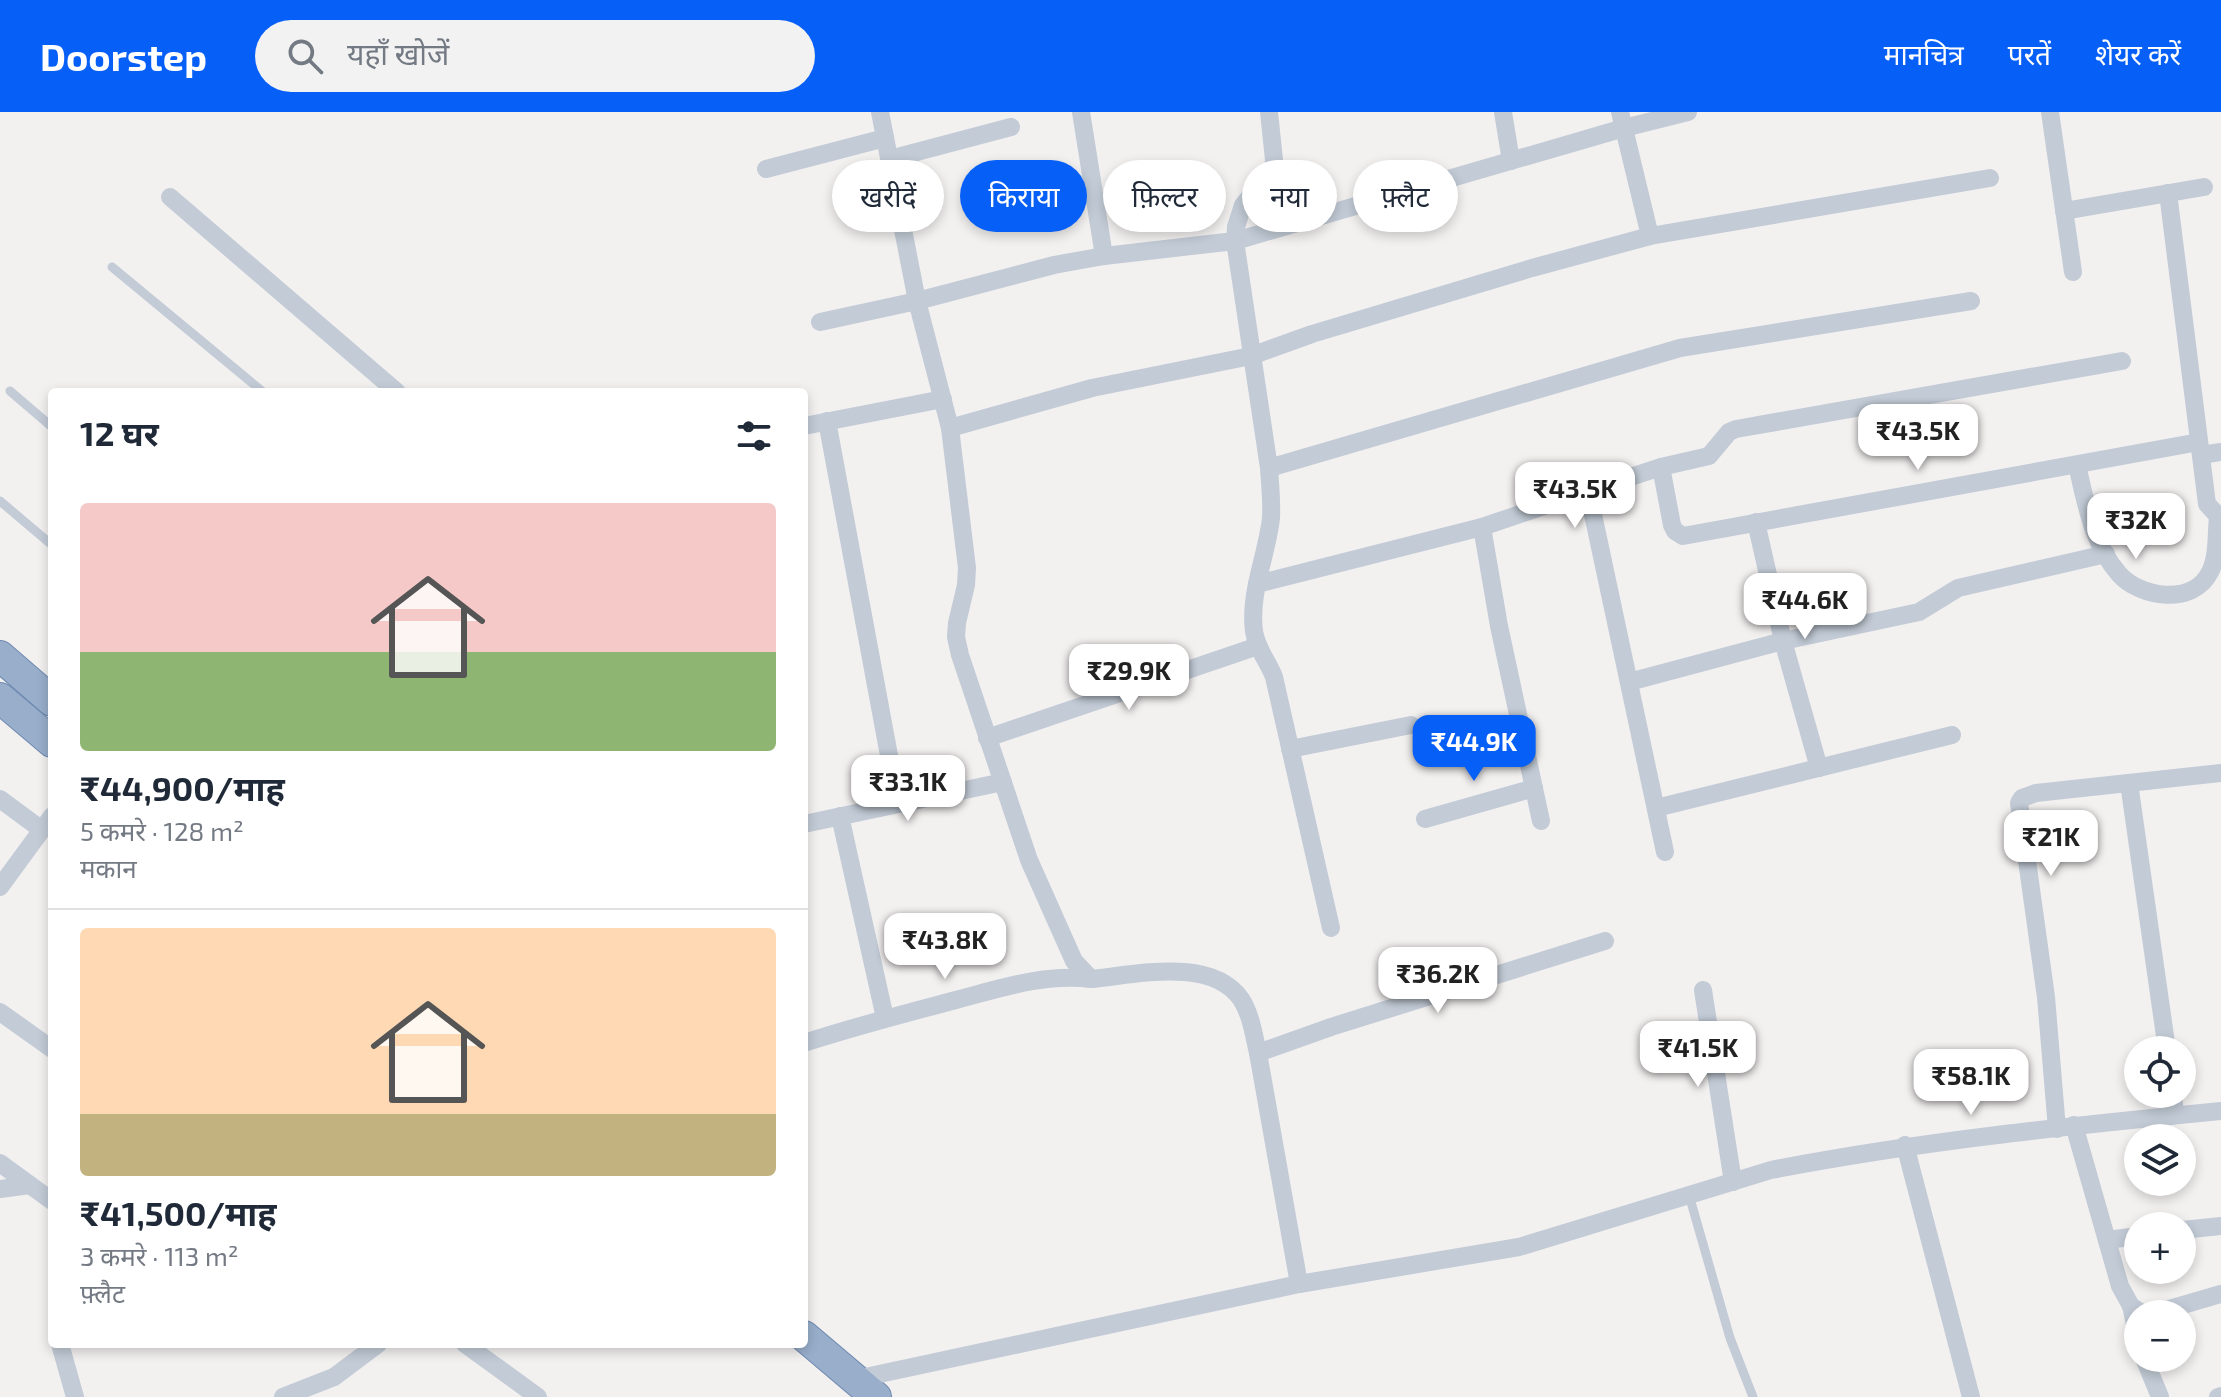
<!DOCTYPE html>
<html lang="hi">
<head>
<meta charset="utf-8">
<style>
  :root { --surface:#fff; --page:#f2f2f3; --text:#1f2937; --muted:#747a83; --line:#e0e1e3; --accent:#065ff7 }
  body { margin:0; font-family:"Exo 2","Noto Sans Devanagari",sans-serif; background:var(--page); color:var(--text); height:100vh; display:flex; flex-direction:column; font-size:30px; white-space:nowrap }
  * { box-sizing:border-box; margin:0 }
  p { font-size:26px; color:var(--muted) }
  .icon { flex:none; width:44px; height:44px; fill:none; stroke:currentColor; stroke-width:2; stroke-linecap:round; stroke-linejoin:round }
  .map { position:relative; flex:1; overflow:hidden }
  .details { position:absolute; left:48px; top:276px; width:760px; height:960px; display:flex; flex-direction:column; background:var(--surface); border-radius:8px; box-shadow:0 4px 12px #0003 }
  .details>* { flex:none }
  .hud { position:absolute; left:832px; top:48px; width:760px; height:72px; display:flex; gap:16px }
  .controls { position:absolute; left:2124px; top:924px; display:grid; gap:16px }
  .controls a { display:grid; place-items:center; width:72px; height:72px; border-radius:50%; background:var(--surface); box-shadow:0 4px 12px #0003; font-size:40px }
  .price { position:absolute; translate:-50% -68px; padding:0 18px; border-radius:16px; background:#fff; color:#222; font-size:26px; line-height:52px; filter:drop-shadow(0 2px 4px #0008) }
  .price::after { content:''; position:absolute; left:50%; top:48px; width:24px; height:18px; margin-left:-12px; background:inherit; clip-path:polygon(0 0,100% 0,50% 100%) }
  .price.on { background:var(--accent); color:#fff }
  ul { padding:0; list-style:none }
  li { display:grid; align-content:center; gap:16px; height:424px; padding:0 32px }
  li+li { border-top:2px solid var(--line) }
  li span { display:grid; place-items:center; height:248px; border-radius:8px; color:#555 }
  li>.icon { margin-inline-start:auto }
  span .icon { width:144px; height:144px; fill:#fffc; stroke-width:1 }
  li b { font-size:34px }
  h2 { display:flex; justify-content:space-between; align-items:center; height:96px; padding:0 32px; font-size:34px }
  .chip { padding:0 28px; border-radius:36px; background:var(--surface); box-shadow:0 4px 12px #0003; font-size:28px; line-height:72px }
  .chip.on { background:var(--accent); color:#fff }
  header { display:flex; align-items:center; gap:48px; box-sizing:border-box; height:112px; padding:0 40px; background:var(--accent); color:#fff }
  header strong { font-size:38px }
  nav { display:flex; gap:44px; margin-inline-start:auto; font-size:28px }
  .search { width:560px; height:72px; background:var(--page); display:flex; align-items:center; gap:20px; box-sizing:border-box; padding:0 28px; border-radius:44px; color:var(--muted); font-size:30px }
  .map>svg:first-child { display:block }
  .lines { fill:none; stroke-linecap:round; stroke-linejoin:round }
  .trunk-casing { stroke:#6e89b0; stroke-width:32 }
  .service { stroke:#c2cbd6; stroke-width:9 }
  .minor { stroke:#c2cbd6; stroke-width:18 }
  .trunk { stroke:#98aecb; stroke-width:30 }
</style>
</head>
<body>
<header>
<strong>Doorstep</strong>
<div class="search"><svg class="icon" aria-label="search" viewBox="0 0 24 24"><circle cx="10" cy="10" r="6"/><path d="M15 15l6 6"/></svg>यहाँ खोजें</div>
<nav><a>मानचित्र</a><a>परतें</a><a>शेयर करें</a></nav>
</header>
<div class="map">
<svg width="2221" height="1285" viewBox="0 0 2221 1285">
  <rect width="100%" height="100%" fill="#f3f0f0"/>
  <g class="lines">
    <!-- trunk casing -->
    <g class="trunk-casing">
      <g id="trunk">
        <polyline points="0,544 52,589"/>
        <polyline points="0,586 52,630"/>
        <polyline points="804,1224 876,1285"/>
      </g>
    </g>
    <!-- service -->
    <g class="service">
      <polyline points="112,155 263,280"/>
      <polyline points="10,279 52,315"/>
      <polyline points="0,389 52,433"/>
      <polyline points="1689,1083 1730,1226 1753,1285"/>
    </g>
    <!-- minor -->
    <g class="minor">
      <polyline points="1081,0 1104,144"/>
      <path d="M1269 0 1274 48 1273 57 1243 93 1236 115 1235 129 1269 356C1270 372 1272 390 1271 406 1267 443 1249 481 1254 519 1256 536 1268 549 1274 565L1331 816"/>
      <polyline points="1503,0 1511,49"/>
      <polyline points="1620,0 1650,124"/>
      <polyline points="2050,0 2073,160"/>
      <polyline points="890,47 1011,15"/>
      <polyline points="766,57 885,26"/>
      <polyline points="2168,81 2207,392 2221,407"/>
      <polyline points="170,85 397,280"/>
      <polyline points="2064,99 2204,75"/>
      <polyline points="820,210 917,189 1054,153 1104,144 1235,129 1624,16 1688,0"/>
      <polyline points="827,309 898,692"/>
      <polyline points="804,314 943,287"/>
      <polyline points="950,316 1092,276 1251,244 1312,222 1532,156 1650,124 1990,66"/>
      <polyline points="2201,343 2221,340"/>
      <path d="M2077 353C2086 391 2092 431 2119 462 2140 486 2193 494 2210 460 2218 444 2216 423 2218 405"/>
      <polyline points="1661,355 1672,413 1675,419 1683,424 2199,330"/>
      <polyline points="1269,356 1680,236 1971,189"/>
      <polyline points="1588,379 1661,355 1709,344 1729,320 1736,317 2122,249"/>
      <polyline points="1756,410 1783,529 1819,656"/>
      <polyline points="1482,415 1499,514 1541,709"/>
      <polyline points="1257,472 1482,415 1588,379 1665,740"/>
      <polyline points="1629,570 1783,529 1919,500 1958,476 2106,442"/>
      <polyline points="987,626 1258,534"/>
      <polyline points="1290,637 1411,613"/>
      <polyline points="2129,671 2167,938"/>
      <polyline points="0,687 42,718"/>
      <polyline points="1656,696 1952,623"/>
      <polyline points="840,704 885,906"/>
      <polyline points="1425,707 1534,676"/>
      <polyline points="804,712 1003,670"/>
      <polyline points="0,775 52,704"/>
      <polyline points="1703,878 1733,1070"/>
      <polyline points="0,900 52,937"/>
      <path d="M804 931C853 915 903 902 952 889 998 877 1044 861 1091 867"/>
      <polyline points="1258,941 1331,915 1605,829"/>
      <polyline points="2173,982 2175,1003"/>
      <polyline points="2074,1013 2120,1174 2131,1194 2143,1202"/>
      <polyline points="2057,1017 2046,885 2019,691 2022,686 2036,681 2221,661"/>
      <polyline points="1905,1033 1971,1285"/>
      <polyline points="0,1051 52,1089"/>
      <polyline points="0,1077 30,1073"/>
      <polyline points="2182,1118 2221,1114"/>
      <polyline points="2107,1128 2138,1124"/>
      <path d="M1299 1172 1519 1135 1771 1058C1920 1029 2070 1014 2221 999"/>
      <polyline points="2131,1194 2138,1227"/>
      <polyline points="2152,1202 2221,1182"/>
      <polyline points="60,1232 75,1285"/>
      <polyline points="465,1232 538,1285"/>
      <polyline points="2144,1246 2160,1285"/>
      <path d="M856 1267 1299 1172 1258 941C1254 924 1251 902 1241 887 1211 844 1135 863 1091 867L1074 849 1029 748 960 543 956 525 957 511 966 473 967 456 950 316 917 189 880 0"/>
      <polyline points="283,1285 334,1265 378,1232"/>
      <polyline points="2218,1285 2221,1284"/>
    </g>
    <!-- trunk -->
    <use href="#trunk" class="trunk"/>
  </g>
</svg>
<div class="controls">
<a><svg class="icon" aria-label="locate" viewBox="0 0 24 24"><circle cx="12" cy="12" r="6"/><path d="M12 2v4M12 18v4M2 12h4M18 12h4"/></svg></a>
<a><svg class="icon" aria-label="layers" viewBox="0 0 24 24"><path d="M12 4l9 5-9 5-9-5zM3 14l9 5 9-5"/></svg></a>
<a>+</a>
<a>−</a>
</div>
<b class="price" style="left:1918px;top:360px">₹43.5K</b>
<b class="price" style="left:1575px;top:418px">₹43.5K</b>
<b class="price" style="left:2136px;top:449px">₹32K</b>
<b class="price" style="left:1805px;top:529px">₹44.6K</b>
<b class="price" style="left:1129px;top:600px">₹29.9K</b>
<b class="price on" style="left:1474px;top:671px">₹44.9K</b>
<b class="price" style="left:908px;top:711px">₹33.1K</b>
<b class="price" style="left:2051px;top:766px">₹21K</b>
<b class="price" style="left:945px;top:869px">₹43.8K</b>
<b class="price" style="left:1438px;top:903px">₹36.2K</b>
<b class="price" style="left:1698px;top:977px">₹41.5K</b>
<b class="price" style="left:1971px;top:1005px">₹58.1K</b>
<div class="hud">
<a class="chip">खरीदें</a>
<a class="chip on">किराया</a>
<a class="chip">फ़िल्टर</a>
<a class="chip">नया</a>
<a class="chip">फ़्लैट</a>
</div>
<section class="details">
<h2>12 घर<svg class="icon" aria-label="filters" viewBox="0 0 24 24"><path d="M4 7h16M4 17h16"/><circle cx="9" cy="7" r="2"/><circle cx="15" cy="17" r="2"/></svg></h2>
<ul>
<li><span style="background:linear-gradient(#f6c9c9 60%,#8fb573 0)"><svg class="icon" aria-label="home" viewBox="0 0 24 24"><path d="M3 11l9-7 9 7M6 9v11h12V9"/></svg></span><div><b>₹44,900/माह</b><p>5 कमरे · 128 m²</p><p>मकान</p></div></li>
<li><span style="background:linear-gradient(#ffd9b3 75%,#c2b280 0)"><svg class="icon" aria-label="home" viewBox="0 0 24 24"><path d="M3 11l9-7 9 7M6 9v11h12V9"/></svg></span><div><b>₹41,500/माह</b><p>3 कमरे · 113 m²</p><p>फ़्लैट</p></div></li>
</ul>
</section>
</div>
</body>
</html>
